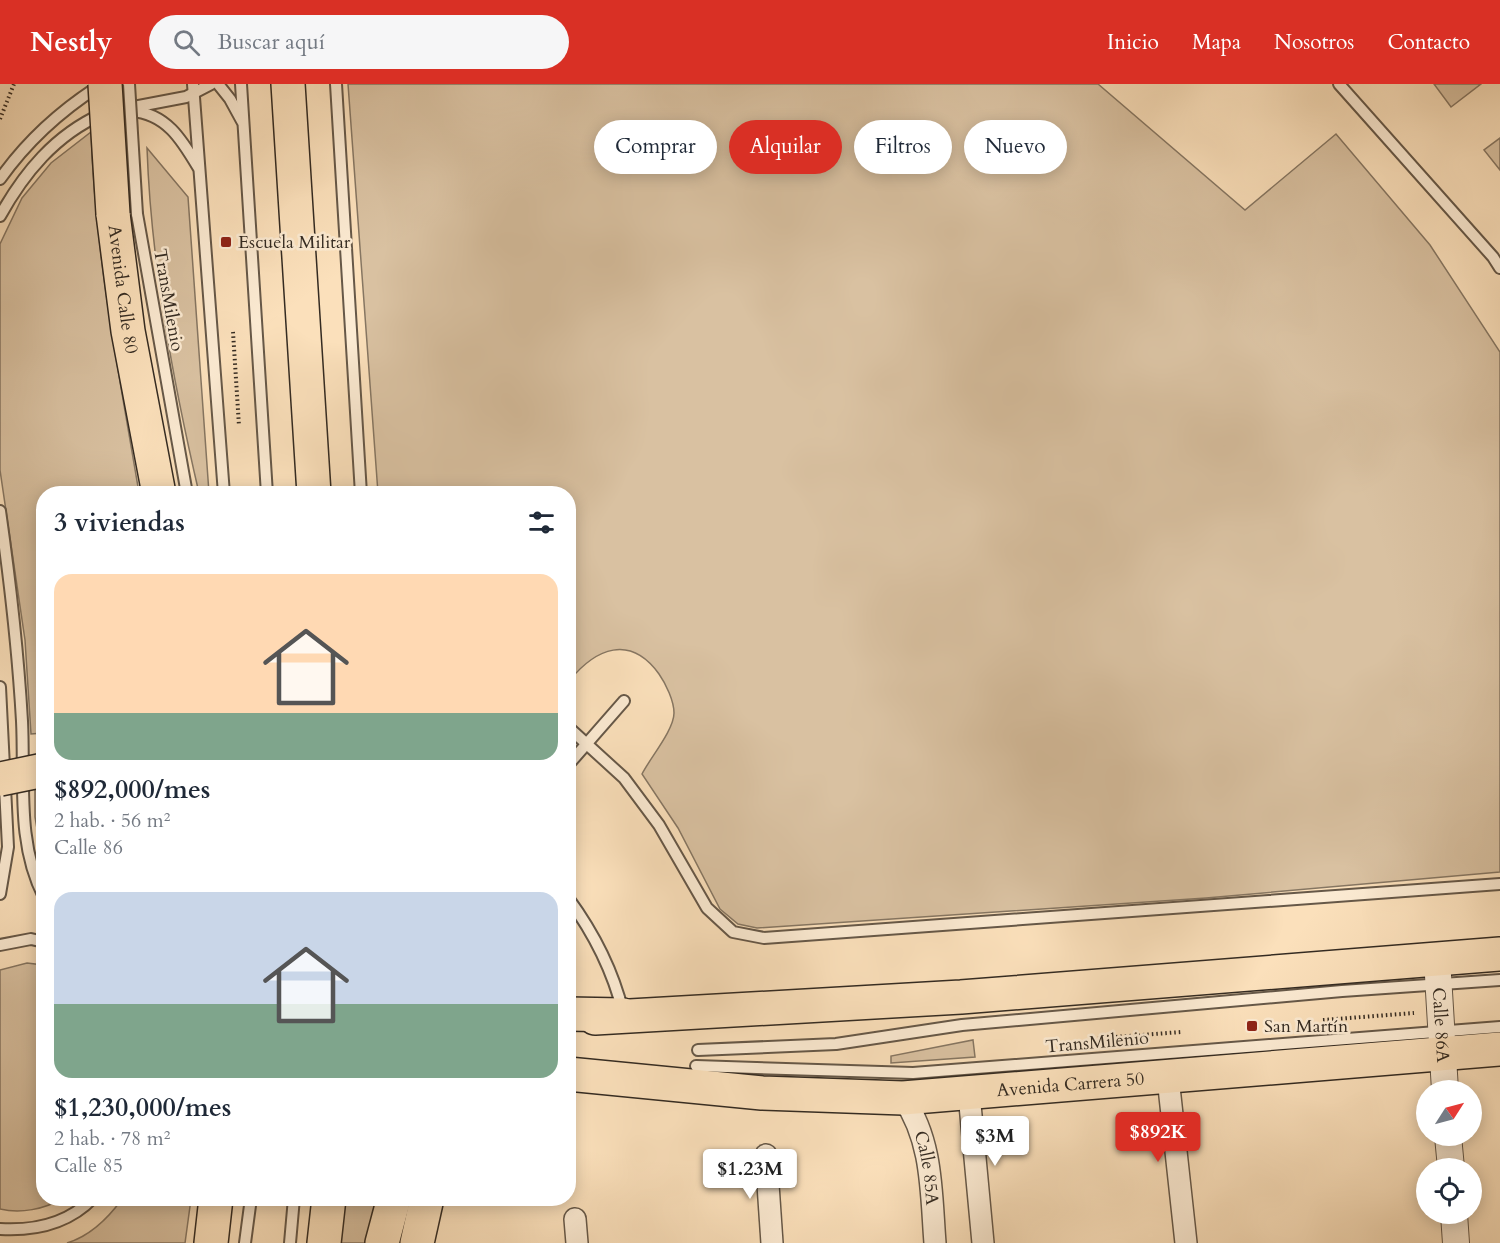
<!DOCTYPE html>
<html lang="es">
<head>
<meta charset="utf-8">
<style>
  :root { --surface:#fff; --page:#f6f6f7; --text:#1f2937; --muted:#747a83; --accent:#d93025 }
  body { margin:0; font-family:Cardo,serif; background:var(--page); color:var(--text); height:100vh; display:flex; flex-direction:column; font-size:22px; white-space:nowrap }
  * { box-sizing:border-box; margin:0 }
  p { font-size:20px; color:var(--muted) }
  .icon { flex:none; width:33px; height:33px; fill:none; stroke:currentColor; stroke-width:2; stroke-linecap:round; stroke-linejoin:round }
  .map { position:relative; flex:1; overflow:hidden }
  .drawer { position:absolute; left:36px; top:402px; width:540px; height:720px; display:flex; flex-direction:column; background:var(--surface); border-radius:24px; box-shadow:0 3px 15px #0003 }
  .drawer>* { flex:none }
  .guide { position:absolute; left:594px; top:36px; width:570px; height:54px; display:flex; gap:12px }
  .needle { width:39px; rotate:54deg }
  .buttons { position:absolute; left:1416px; top:996px; display:grid; gap:12px }
  .buttons a { display:grid; place-items:center; width:66px; height:66px; border-radius:50%; background:var(--surface); box-shadow:0 3px 15px #0003; font-size:30px }
  .price { position:absolute; translate:-50% -51px; padding:0 14px; border-radius:6px; background:#fff; color:#222; font-size:20px; line-height:39px; filter:drop-shadow(0 2px 3px #0008) }
  .price::after { content:''; position:absolute; left:50%; top:36px; width:18px; height:14px; margin-left:-9px; background:inherit; clip-path:polygon(0 0,100% 0,50% 100%) }
  .price.current { background:var(--accent); color:#fff }
  ul { padding:0; list-style:none }
  li { display:grid; align-content:center; gap:12px; height:318px; padding:0 18px }
  li span { display:grid; place-items:center; height:186px; border-radius:18px; color:#555 }
  li>.icon { margin-inline-start:auto }
  span .icon { width:108px; height:108px; fill:#fffc; stroke-width:1 }
  li b { font-size:26px }
  h2 { display:flex; justify-content:space-between; align-items:center; height:72px; padding:0 18px; font-size:26px }
  .chip { padding:0 21px; border-radius:27px; background:var(--surface); box-shadow:0 3px 15px #0003; font-size:21px; line-height:54px }
  .chip.current { background:var(--accent); color:#fff }
  header { display:flex; align-items:center; gap:36px; box-sizing:border-box; height:84px; padding:0 30px; background:var(--accent); color:#fff }
  header strong { font-size:28px }
  nav { display:flex; gap:33px; margin-inline-start:auto; font-size:21px }
  .search { width:420px; height:54px; background:var(--page); display:flex; align-items:center; gap:15px; box-sizing:border-box; padding:0 21px; border-radius:33px; color:var(--muted); font-size:22px }
  .map>svg:first-child { display:block }
  .green { fill:#d9c1a1; stroke:#867662; stroke-width:1.5 }
  .lines { fill:none; stroke-linecap:round; stroke-linejoin:round }
  .service-casing { stroke:#665848; stroke-width:14 }
  .minor-casing { stroke:#665848; stroke-width:24 }
  .tertiary-casing { stroke:#665848; stroke-width:28 }
  .primary-casing { stroke:#342b22; stroke-width:36 }
  .trunk-casing { stroke:#342b22; stroke-width:36 }
  .path { stroke:#342b22; stroke-width:4; stroke-dasharray:1.5 3; stroke-linecap:butt }
  .service { stroke:#fcebd3; stroke-width:10 }
  .minor { stroke:#fcebd3; stroke-width:21 }
  .tertiary { stroke:#fcebd3; stroke-width:26 }
  .primary { stroke:#fbe0bb; stroke-width:33 }
  .trunk { stroke:#fbe0bb; stroke-width:33 }
  .service-bridge-casing { stroke:#665848; stroke-width:14; stroke-linecap:butt }
  .trunk-bridge-casing { stroke:#342b22; stroke-width:36; stroke-linecap:butt }
  .service-bridge { stroke:#fcebd3; stroke-width:10 }
  .trunk-bridge { stroke:#fbe0bb; stroke-width:33 }
  .poi-dot { fill:#8f2418; stroke:#fcebd3; stroke-width:2 }
  .labels { text-anchor:middle; stroke-width:5; stroke-linejoin:round; paint-order:stroke }
  .poi-label { font-size:18px; fill:#342b22; stroke:#fcebd3; text-anchor:start }
  .street-label { font-size:18px; fill:#342b22; stroke:#fcebd3 }
</style>
</head>
<body>
<header>
<strong>Nestly</strong>
<div class="search"><svg class="icon" aria-label="search" viewBox="0 0 24 24"><circle cx="10" cy="10" r="6"/><path d="M15 15l6 6"/></svg>Buscar aquí</div>
<nav><a>Inicio</a><a>Mapa</a><a>Nosotros</a><a>Contacto</a></nav>
</header>
<div class="map">
<svg width="1500" height="1159" viewBox="0 0 1500 1159">
  <rect width="100%" height="100%" fill="#fbe0bb"/>
  <filter id="stains"><feTurbulence type="fractalNoise" baseFrequency=".00333" numOctaves="4"/><feColorMatrix values="0 0 0 0 .2 0 0 0 0 .09 0 0 0 0 .02 0 0 0 .5 -.17"/></filter>
  <radialGradient id="worn" r=".72"><stop offset=".6" stop-color="#630" stop-opacity="0"/><stop offset="1" stop-color="#630" stop-opacity=".3"/></radialGradient>
  <!-- green -->
  <g class="green">
    <path d="M348 0H1098L1245 126 1336 50 1430 161 1500 268V788L1206 814 757 844 738 840 720 825 678 744 642 690C650 674 674 646 674 629 674 617 666 600 659 590 630 550 596 564 569 597L568 410 378 409Z"/>
    <polygon points="1434,0 1481,0 1451,23"/>
    <path d="M91 48C95 170 119 289 139 409L44 410 43 649 31 650 25 556 0 386V160L22 114 51 79Z"/>
    <polygon points="1500,54 1500,86 1484,66"/>
    <path d="M147 64 188 113 209 409H199C173 297 151 179 147 64Z"/>
    <polygon points="35,701 43,702 43,780 35,733"/>
    <path d="M27 879 43 881 44 1114 62 1115C44 1125 21 1130 0 1125V886Z"/>
    <polygon points="973,956 975,973 891,979 891,972"/>
    <path d="M122 1115H191L185 1159H67C90 1152 109 1133 122 1115Z"/>
    <polygon points="343,1115 377,1115 365,1159 340,1159"/>
  </g>
  <g class="lines">
    <!-- service casing -->
    <g class="service-casing">
      <g id="service">
        <polyline points="193,0 224,410"/>
        <polyline points="218,0 230,15 242,37"/>
        <polyline points="241,0 267,410"/>
        <polyline points="336,0 361,410"/>
        <polyline points="1339,0 1493,173 1500,184"/>
        <polyline points="123,25 186,13 211,0"/>
        <path d="M131 27C166 29 182 56 198 83"/>
        <path d="M0 95C27 57 60 27 99 2"/>
        <polyline points="137,130 187,410"/>
        <path d="M0 132C24 89 55 51 102 30"/>
        <path d="M0 427C10 497 18 567 22 637 25 696 16 759 44 813"/>
        <polyline points="0,603 8,763 0,810"/>
        <polyline points="568,643 624,694 659,741 707,824 733,848 764,854 1500,800"/>
        <polyline points="568,681 624,617"/>
        <path d="M568 814C593 848 613 887 623 928"/>
        <polyline points="0,861 31,855 44,858"/>
        <polyline points="698,966 836,960 962,941 1342,907 1500,896"/>
        <polyline points="696,982 913,989 1500,943"/>
        <path d="M0 1145C35 1147 68 1140 93 1114"/>
        <polyline points="245,1159 251,1114"/>
        <polyline points="290,1159 294,1114"/>
      </g>
    </g>
    <!-- minor casing -->
    <g class="minor-casing">
      <g id="minor">
        <polyline points="1168,994 1186,1159"/>
        <polyline points="969,1010 983,1159"/>
        <path id="s1" d="M903 1014C933 1057 931 1109 935 1159"/>
        <polyline points="766,1071 772,1159"/>
        <polyline points="575,1135 577,1159"/>
      </g>
    </g>
    <!-- tertiary casing -->
    <g class="tertiary-casing">
      <g id="tertiary">
        <path id="s2" d="M1437 875 1445 1006"/>
        <polyline points="1448,1052 1451,1084"/>
        <polyline points="1454,1130 1456,1159"/>
      </g>
    </g>
    <!-- primary casing -->
    <g class="primary-casing">
      <g id="primary">
        <polyline points="595,934 961,913 1500,870"/>
        <path id="s3" d="M568 990 762 1009 903 1014 1500 965"/>
        <polyline points="382,1159 394,1114"/>
        <polyline points="417,1159 427,1114"/>
      </g>
    </g>
    <!-- trunk casing -->
    <g class="trunk-casing">
      <g id="trunk">
        <polyline points="288,0 314,410"/>
        <path id="s4" d="M113 130 128 247 159 410"/>
        <polyline points="568,930 623,931"/>
        <polyline points="211,1159 216,1114"/>
        <polyline points="324,1159 329,1114"/>
      </g>
    </g>
    <!-- path -->
    <g class="path">
      <polyline points="0,35 14,0"/>
      <polyline points="233,248 239,342"/>
      <polyline points="1323,936 1414,929"/>
      <polyline points="1089,955 1181,948"/>
    </g>
    <!-- service -->
    <use href="#service" class="service"/>
    <!-- minor -->
    <use href="#minor" class="minor"/>
    <!-- tertiary -->
    <use href="#tertiary" class="tertiary"/>
    <!-- primary -->
    <use href="#primary" class="primary"/>
    <!-- trunk -->
    <use href="#trunk" class="trunk"/>
    <!-- service-bridge casing -->
    <g class="service-bridge-casing">
      <polyline id="service-bridge" points="129,0 137,130"/>
    </g>
    <!-- trunk-bridge casing -->
    <g class="trunk-bridge-casing">
      <g id="trunk-bridge">
        <polyline points="105,0 113,130"/>
        <polyline points="0,695 44,686"/>
      </g>
    </g>
    <!-- service-bridge -->
    <use href="#service-bridge" class="service-bridge"/>
    <!-- trunk-bridge -->
    <use href="#trunk-bridge" class="trunk-bridge"/>
  </g>
  <!-- markers -->
  <g class="poi-dot">
    <rect x="220" y="152" width="12" height="12" rx="3"/>
    <rect x="1246" y="936" width="12" height="12" rx="3"/>
  </g>
  <g class="labels">
    <!-- poi labels -->
    <g class="poi-label">
      <text x="238" y="164">Escuela Militar</text>
      <text x="1264" y="948">San Martín</text>
    </g>
    <!-- street labels -->
    <g class="street-label">
      <text dy="6" stroke="none"><textPath href="#s4" startOffset="76">Avenida Calle 80</textPath></text>
      <text transform="translate(169 216) rotate(80)" y="6">TransMilenio</text>
      <text dy="6" stroke="none"><textPath href="#s2" startOffset="66">Calle 86A</textPath></text>
      <text transform="translate(1097 958) rotate(-5)" y="6">TransMilenio</text>
      <text dy="6" stroke="none"><textPath href="#s3" startOffset="504">Avenida Carrera 50</textPath></text>
      <text dy="6" stroke="none"><textPath href="#s1" startOffset="75">Calle 85A</textPath></text>
    </g>
  </g>
  <rect width="100%" height="100%" filter="url(#stains)"/>
  <rect width="100%" height="100%" fill="url(#worn)"/>
</svg>
<div class="buttons">
<a><svg class="needle" viewBox="-14 -14 28 28"><path d="M0-13l5 13h-10z" fill="#e53935"/><path d="M0 13l5-13h-10z" fill="#747a83"/></svg></a>
<a><svg class="icon" aria-label="locate" viewBox="0 0 24 24"><circle cx="12" cy="12" r="6"/><path d="M12 2v4M12 18v4M2 12h4M18 12h4"/></svg></a>
</div>
<b class="price current" style="left:1158px;top:1079px">$892K</b>
<b class="price" style="left:995px;top:1083px">$3M</b>
<b class="price" style="left:750px;top:1116px">$1.23M</b>
<div class="guide">
<a class="chip">Comprar</a>
<a class="chip current">Alquilar</a>
<a class="chip">Filtros</a>
<a class="chip">Nuevo</a>
</div>
<section class="drawer">
<h2>3 viviendas<svg class="icon" aria-label="filters" viewBox="0 0 24 24"><path d="M4 7h16M4 17h16"/><circle cx="9" cy="7" r="2"/><circle cx="15" cy="17" r="2"/></svg></h2>
<ul>
<li><span style="background:linear-gradient(#ffd9b3 75%,#7fa58c 0)"><svg class="icon" aria-label="home" viewBox="0 0 24 24"><path d="M3 11l9-7 9 7M6 9v11h12V9"/></svg></span><div><b>$892,000/mes</b><p>2 hab. · 56 m²</p><p>Calle 86</p></div></li>
<li><span style="background:linear-gradient(#c9d6e8 60%,#7fa58c 0)"><svg class="icon" aria-label="home" viewBox="0 0 24 24"><path d="M3 11l9-7 9 7M6 9v11h12V9"/></svg></span><div><b>$1,230,000/mes</b><p>2 hab. · 78 m²</p><p>Calle 85</p></div></li>
</ul>
</section>
</div>
</body>
</html>
